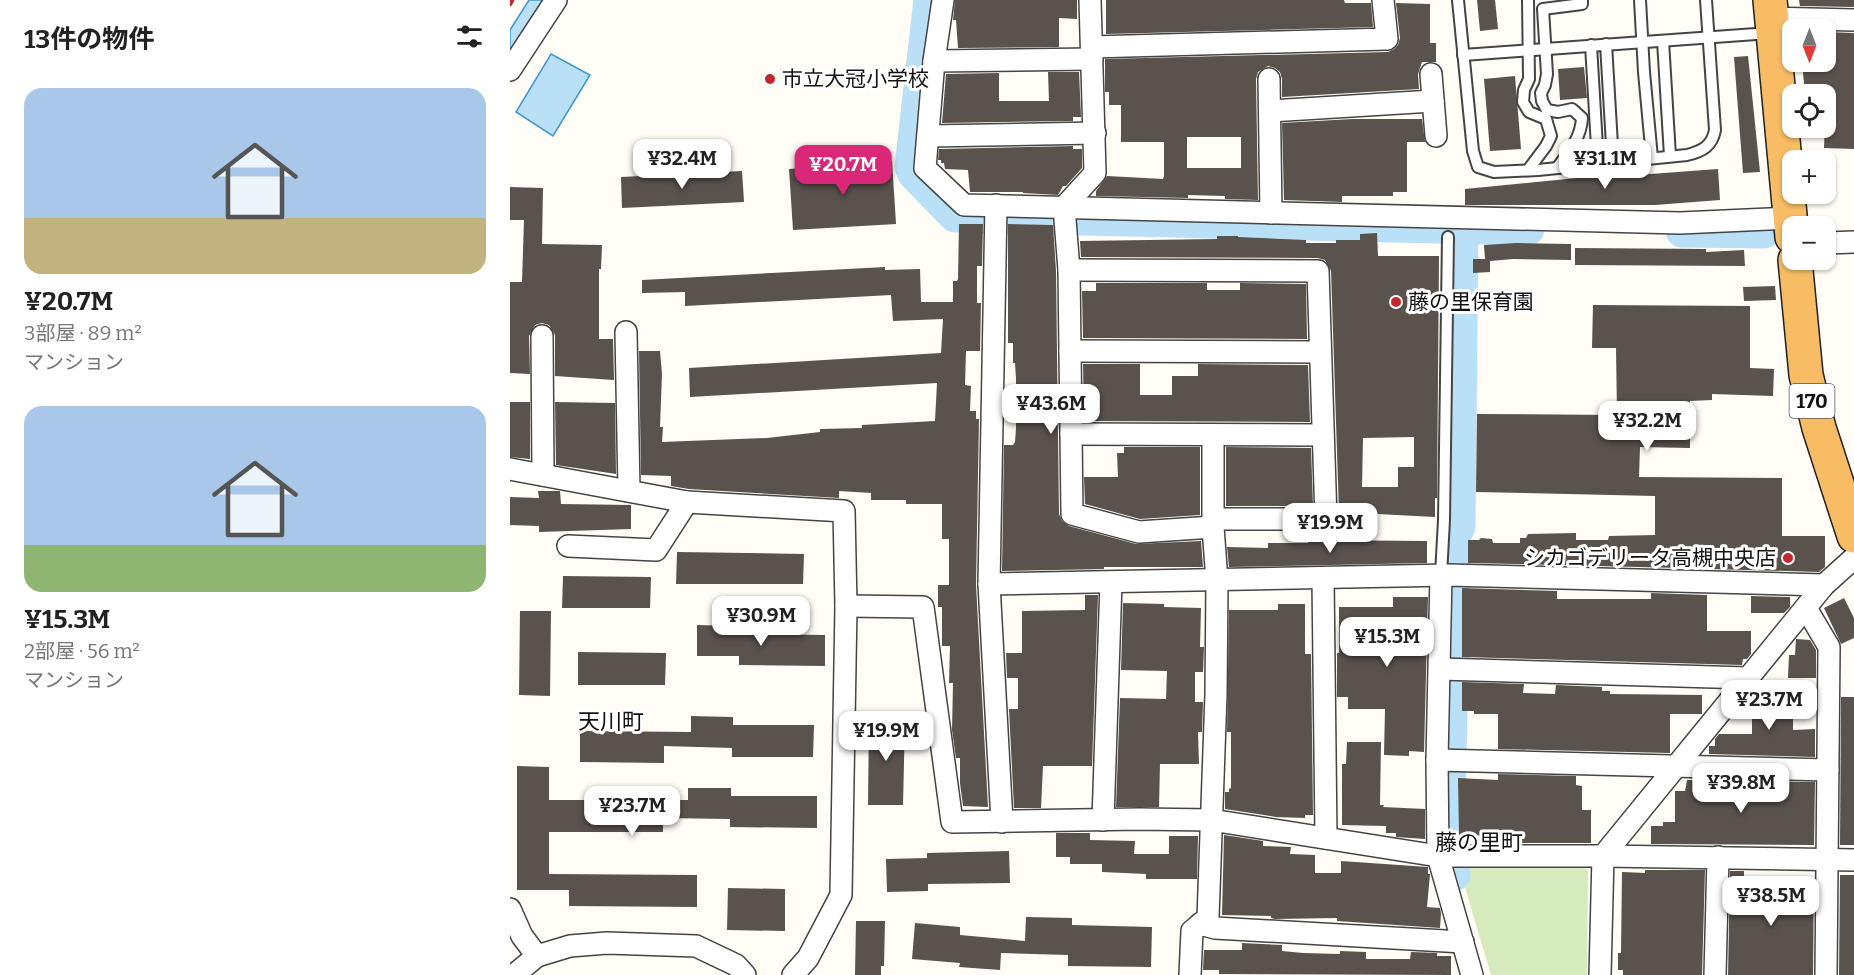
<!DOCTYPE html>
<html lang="ja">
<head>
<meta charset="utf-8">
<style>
  :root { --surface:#fff; --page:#f2f2f2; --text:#222; --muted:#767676; --accent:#db2777 }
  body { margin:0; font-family:Bitter,"Noto Sans JP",serif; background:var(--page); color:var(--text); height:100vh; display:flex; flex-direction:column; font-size:22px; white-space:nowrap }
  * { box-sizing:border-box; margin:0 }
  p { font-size:20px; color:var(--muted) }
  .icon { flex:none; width:33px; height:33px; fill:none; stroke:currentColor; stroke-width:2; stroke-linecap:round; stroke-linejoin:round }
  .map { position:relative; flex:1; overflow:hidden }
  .side { display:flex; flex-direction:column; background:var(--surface); width:510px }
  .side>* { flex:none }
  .needle { width:39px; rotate:180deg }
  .controls { position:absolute; left:1272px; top:18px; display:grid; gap:12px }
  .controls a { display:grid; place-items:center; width:54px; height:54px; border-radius:12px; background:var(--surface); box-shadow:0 2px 4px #0004; font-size:30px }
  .price { position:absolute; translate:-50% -51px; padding:0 14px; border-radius:12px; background:#fff; color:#222; font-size:20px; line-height:39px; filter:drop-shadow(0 2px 3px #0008) }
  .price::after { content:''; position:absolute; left:50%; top:36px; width:18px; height:14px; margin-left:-9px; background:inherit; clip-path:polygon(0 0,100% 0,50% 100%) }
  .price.selected { background:var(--accent); color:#fff }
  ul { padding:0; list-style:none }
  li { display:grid; align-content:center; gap:12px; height:318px; padding:0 24px }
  li span { display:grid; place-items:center; height:186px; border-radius:18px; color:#555 }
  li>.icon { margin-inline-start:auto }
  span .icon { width:108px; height:108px; fill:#fffc; stroke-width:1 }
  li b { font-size:26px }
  h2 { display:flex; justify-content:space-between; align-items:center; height:72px; padding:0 24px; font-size:26px }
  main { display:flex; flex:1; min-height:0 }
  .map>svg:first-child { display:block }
  .green { fill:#d5ebbd }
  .water { fill:#b9e0f7; stroke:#3f96cf; stroke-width:1.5 }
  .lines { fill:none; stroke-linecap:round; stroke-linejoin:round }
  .river { stroke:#b9e0f7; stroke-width:33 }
  .building { fill:#5a524d; fill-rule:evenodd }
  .service-casing { stroke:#444; stroke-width:14 }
  .minor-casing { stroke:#444; stroke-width:24 }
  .trunk-casing { stroke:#222; stroke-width:36 }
  .service { stroke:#fff; stroke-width:10 }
  .minor { stroke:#fff; stroke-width:21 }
  .trunk { stroke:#f7bc64; stroke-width:33 }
  .rail { stroke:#c4262e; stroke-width:4.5 }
  .poi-dot { fill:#c4262e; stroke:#fff; stroke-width:2 }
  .labels { text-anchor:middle; stroke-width:6; stroke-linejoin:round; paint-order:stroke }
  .shield { fill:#fff; stroke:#585858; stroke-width:1.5 }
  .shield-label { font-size:20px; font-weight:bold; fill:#111 }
  .poi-label { font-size:21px; fill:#111; stroke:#fff; text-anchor:start }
  .neighbourhood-label { font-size:22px; fill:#111; stroke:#fff }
</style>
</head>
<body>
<main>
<section class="side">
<h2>13件の物件<svg class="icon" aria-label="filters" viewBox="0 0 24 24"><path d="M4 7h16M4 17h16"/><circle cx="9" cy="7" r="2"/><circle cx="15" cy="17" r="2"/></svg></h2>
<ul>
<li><span style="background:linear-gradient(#a9c7e8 70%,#c2b280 0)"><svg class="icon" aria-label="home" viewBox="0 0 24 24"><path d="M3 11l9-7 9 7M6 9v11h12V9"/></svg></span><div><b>¥20.7M</b><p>3部屋 · 89 m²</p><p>マンション</p></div></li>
<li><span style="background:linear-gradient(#a9c7e8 75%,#8fb573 0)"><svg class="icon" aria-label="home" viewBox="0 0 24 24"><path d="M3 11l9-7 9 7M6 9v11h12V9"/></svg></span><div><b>¥15.3M</b><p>2部屋 · 56 m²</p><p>マンション</p></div></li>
</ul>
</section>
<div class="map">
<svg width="1344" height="975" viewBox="0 0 1344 975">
  <rect width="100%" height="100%" fill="#fffdf5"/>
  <!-- green -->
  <polygon class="green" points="948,864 1072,865 1078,871 1077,975 981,975"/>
  <!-- water -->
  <g class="water">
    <polygon points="19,0 33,0 0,53 0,30"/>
    <polygon points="41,54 80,75 43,136 6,112"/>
  </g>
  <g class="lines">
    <!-- river -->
    <g class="river">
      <polyline points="420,0 401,167 404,174 445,216 1018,229"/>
      <polyline points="1172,231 1254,232"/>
      <polyline points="944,875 938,844 945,533 949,527 952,228"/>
    </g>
  </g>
  <!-- building -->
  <g class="building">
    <polygon points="445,0 567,0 567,19 549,18 549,47 448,48 446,20 443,20"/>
    <polygon points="596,0 834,0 835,3 861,3 863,27 596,34"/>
    <polygon points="967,0 985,0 988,29 970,31"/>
    <polygon points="1289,0 1344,0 1344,7 1290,6"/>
    <path d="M886 3 920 4V43H926V62H912L908 74 909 89 772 97V79L770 72 765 68 758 66 748 72 746 79 748 200 715 199V196L678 195V198L586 196V191L597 176 653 179 654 176V142H611V105H599V92H595V59L878 52 884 49 888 45 890 38ZM677 137H731V168H677Z"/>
    <polygon points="1316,32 1344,33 1344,149 1314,148 1316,94 1295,94 1292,62 1316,62"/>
    <polygon points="1238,56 1250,172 1233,173 1224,57"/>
    <polygon points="1074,67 1077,98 1050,100 1048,69"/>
    <polygon points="538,72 569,72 571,117 563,117 563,121 432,123 436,74 489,73 489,101 539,101"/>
    <polygon points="1005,76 1011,149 980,151 974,79"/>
    <polygon points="842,119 912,119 915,142 897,142 897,192 883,192 883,196 832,196 832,202 774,200 772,123"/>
    <polygon points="563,146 563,149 572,149 572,168 556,186 553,186 548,195 513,193 513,192 460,192 458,170 435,169 434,163 431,163 431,160 428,160 429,149"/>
    <polygon points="382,161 386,224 283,230 279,169"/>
    <polygon points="1208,169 1210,200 1145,205 955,205 955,189 1127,172 1127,175"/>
    <polygon points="232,171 234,202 112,208 111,177"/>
    <polygon points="0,187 33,188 32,244 92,245 91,269 89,269 89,339 103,339 104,380 45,376 45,335 39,325 32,323 25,325 19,336 20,374 0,373 0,282 12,282 14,220 0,220"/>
    <polygon points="449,224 473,224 472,266 467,266 467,303 471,303 470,351 456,351 455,385 461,386 460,411 466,411 466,419 469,419 466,585 478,807 453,806 450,783 450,758 446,758 442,730 443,683 439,683 440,646 432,646 432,607 428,607 428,585 439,585 439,539 432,539 432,504 396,504 396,500 361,500 361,493 329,491 329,498 179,489 161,486 161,476 131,475 129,351 150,351 152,374 150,427 153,427 152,442 257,438 310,432 310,429 352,428 352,425 425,421 427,383 180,397 179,368 431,353 433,319 383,321 381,295 175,306 175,292 132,293 132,280 375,267 375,270 410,269 411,302 443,302 443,281 447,281 448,279"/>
    <polygon points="498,224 543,225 546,271 549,514 552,521 559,526 626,544 691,541 693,567 594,567 594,569 492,571 494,445 503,445 505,442 506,428 506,379 505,363 503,363 503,343 498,343"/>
    <path d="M867 233 868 256H929L927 498H925V517L829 512 821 271 815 260 808 258 571 257 570 241 707 239V236H728V237L796 240V243H826V240H850V234ZM904 437V467H888V487H852L853 438Z"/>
    <polygon points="1006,243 1061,244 1061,260 1003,259 980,261 980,272 963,273 963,259 975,259 974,245"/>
    <polygon points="1065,248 1196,249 1196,252 1234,250 1235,266 1065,265"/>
    <polygon points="586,283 697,283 697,290 730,290 730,283 796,284 797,339 573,338 572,291 586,291"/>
    <polygon points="1265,286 1266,300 1234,301 1233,287"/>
    <polygon points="1083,305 1240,306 1240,368 1264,369 1263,396 1202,394 1202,400 1180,401 1180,448 1130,447 1129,477 1272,478 1272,536 1315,536 1315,567 1309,572 1200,569 1200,561 1169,560 1169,568 958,563 958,540 969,540 971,538 982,539 983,543 1010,543 1010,538 1016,538 1018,534 1066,533 1066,540 1098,540 1099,536 1145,535 1145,496 966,492 967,414 1107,415 1106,348 1082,348"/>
    <polygon points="573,364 630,364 630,395 662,395 662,376 688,376 688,364 798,365 800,422 574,421"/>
    <polygon points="0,402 20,402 20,459 0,457"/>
    <polygon points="45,402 105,403 106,474 46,465"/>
    <polygon points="614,447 690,447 690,515 630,519 575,504 574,477 608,477 607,453 614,453"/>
    <polygon points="716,447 801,448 803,506 716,506"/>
    <polygon points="28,491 50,491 51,504 121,505 121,529 29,532 29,526 0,525 0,497 29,498"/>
    <polygon points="798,540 917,541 917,563 719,567 717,547 758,548 758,543 798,543"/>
    <polygon points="167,552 294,554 293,584 166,584"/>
    <polygon points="53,576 141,577 140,608 52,608"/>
    <polygon points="952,588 1047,591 1047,599 1141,599 1141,593 1197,595 1197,631 1241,631 1241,654 1237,659 1233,659 1232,665 952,657"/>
    <polygon points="575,595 588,595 582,766 533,766 531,808 504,808 499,709 508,709 508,678 497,678 496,653 512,653 512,611 575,610"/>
    <polygon points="1241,596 1280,597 1280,607 1274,613 1241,613"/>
    <polygon points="883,597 918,597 914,752 899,751 899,756 874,755 875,709 838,709 838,697 827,697 827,653 829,653 829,607 883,607"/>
    <polygon points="1334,598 1344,618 1344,638 1331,644 1314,608"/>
    <polygon points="613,603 654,604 654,607 691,608 690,647 694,647 693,672 685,672 685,702 693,702 692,732 688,732 689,764 650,764 649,807 606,807 610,698 656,699 657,671 611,670"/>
    <polygon points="768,604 795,604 795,654 801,654 803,815 795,815 795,818 766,817 715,809 715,792 719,792 719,789 721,788 721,732 717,732 719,610 768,610"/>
    <polygon points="10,611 41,611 40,696 9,695"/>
    <polygon points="187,625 230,626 230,634 315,635 315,666 229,665 229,656 187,656"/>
    <polygon points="1286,639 1300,640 1306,650 1306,678 1278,678 1279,655 1285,655"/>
    <polygon points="68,652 156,653 155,685 68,685"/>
    <polygon points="952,682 1014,684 1013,693 1045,694 1046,685 1092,687 1092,691 1100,691 1100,694 1192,695 1192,714 1160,714 1160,753 988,749 988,714 964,714 964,711 952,711"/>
    <polygon points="1258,691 1283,691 1283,730 1305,729 1305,757 1199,754 1199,746 1205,746 1205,739 1209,734 1242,734 1242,696 1258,696"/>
    <polygon points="1331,697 1344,697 1344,845 1330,845"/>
    <polygon points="181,716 223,717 223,725 304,725 303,757 222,757 222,748 154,746 154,763 70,762 70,731 181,732"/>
    <polygon points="359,719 395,720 393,805 358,805"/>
    <polygon points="837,742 871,742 870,805 874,805 873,807 915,809 915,839 886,837 886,833 876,833 876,826 832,825 832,764 836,764"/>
    <polygon points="7,766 39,767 39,800 178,800 178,788 221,788 221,796 307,796 307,828 220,827 220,819 153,818 153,832 39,832 39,874 187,875 187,907 59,906 59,890 7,890"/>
    <polygon points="988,774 1066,776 1066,785 1072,786 1072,810 1081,810 1081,843 984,843 984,836 949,835 948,778 988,780"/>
    <polygon points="1177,780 1305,782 1304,845 1141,844 1141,826 1153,826 1153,822 1165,822 1165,791 1175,791"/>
    <polygon points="546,833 580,833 580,840 625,841 624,854 659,854 659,836 688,836 687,879 636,879 636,874 592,872 592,864 560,864 560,857 546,857"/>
    <polygon points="714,835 753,841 753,846 781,847 780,854 805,855 805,873 831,873 831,861 918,867 918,874 920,874 917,907 930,908 931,914 930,928 827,921 827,918 765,919 761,918 761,916 712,915"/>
    <polygon points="499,851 500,883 418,884 418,891 377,892 376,859 417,858 417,853"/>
    <polygon points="1135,870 1195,870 1192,975 1113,975 1113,970 1108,970 1108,953 1111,953 1112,872 1135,873"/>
    <polygon points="1220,871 1234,871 1234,880 1304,880 1303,975 1218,975"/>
    <polygon points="1330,875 1344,875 1344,975 1329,975"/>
    <polygon points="218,888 275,889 275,931 217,930"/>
    <polygon points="516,917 562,918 562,925 642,927 641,967 558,966 558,955 491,953 490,970 449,967 450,963 402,959 405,923 450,927 450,935 515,941"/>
    <polygon points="346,921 375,921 374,966 371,966 371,975 345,975"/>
    <polygon points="732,943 772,945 772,951 793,953 830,954 830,951 856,952 856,959 900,959 901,952 927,953 927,956 941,956 941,975 709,974 709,970 693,970 694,950 732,950"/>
  </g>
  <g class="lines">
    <!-- service casing -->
    <g class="service-casing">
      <g id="service">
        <path d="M948 0 963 151 968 167 984 172 1028 170 1177 155C1193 151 1202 146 1205 130L1196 0"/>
        <polyline points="1018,0 1019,79 1014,90 1013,102 1019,112 1036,119 1041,136 1036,146 1018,170"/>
        <polyline points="1130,0 1134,72 1142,158"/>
        <polyline points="1153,41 1160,156"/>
        <polyline points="1096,44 1103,162"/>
        <polyline points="1081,45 1088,164"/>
        <polyline points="953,55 1260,33"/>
        <path d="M1047 168C1059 152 1071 138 1072 118L1062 109 1048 112 1037 110 1032 101 1031 93 1035 85 1037 74 1033 9 1072 4V0"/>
        <polyline points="931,575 934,520 938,237"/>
      </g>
    </g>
    <!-- minor casing -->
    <g class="minor-casing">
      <g id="minor">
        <polyline points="433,0 424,61 415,168 454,205 1170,223 1280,218"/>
        <polyline points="580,0 585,173 554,207 559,270 562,514 629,532 703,527"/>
        <polyline points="1262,18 1344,20"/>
        <polyline points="582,47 877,39 873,0"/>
        <polyline points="424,61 582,59"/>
        <polyline points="0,70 46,0"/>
        <polyline points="921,74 926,136"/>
        <polyline points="759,79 761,213"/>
        <polyline points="760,111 923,101"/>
        <polyline points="418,136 585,133"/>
        <polyline points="486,205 479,584 492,822"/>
        <polyline points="1316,243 1344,242"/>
        <polyline points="559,270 808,271 816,519 703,519"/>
        <polyline points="116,332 119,491"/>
        <polyline points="32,336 33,475"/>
        <polyline points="560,351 810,352"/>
        <polyline points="561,434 813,435"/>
        <polyline points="0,469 177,502 334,511 336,606 331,895 298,958 283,975"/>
        <polyline points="58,546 146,550 177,502"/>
        <polyline points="931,575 927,760 928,856 962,975"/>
        <polyline points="813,578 816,838"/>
        <polyline points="479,584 939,575 1314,585"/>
        <polyline points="336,606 413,607 442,822 629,819 701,820 928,856 1093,856 1344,860"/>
        <polyline points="1296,608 1319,647 1316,975"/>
        <polyline points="930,669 1238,678"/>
        <polyline points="927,760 1318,770"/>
        <polyline points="593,820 601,582"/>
        <polyline points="0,909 12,936 27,956"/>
        <polyline points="690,924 705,928 953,942"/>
        <polyline points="4,975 27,956 60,946 97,943 186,946 226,965 235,975"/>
        <polyline points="680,975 682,931 698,918 706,694 707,581 703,527 703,436"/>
        <polyline points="1090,975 1093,856 1314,585 1344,558"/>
        <polyline points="1205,975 1208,857"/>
      </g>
    </g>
    <!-- trunk casing -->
    <g class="trunk-casing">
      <g id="trunk">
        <polyline points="1260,0 1282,237"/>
        <polyline points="1285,260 1296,375 1309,428 1344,536"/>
      </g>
    </g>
    <!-- service -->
    <use href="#service" class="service"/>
    <!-- minor -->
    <use href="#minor" class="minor"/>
    <!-- trunk -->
    <use href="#trunk" class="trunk"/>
    <!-- rail -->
    <polyline class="rail" points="0,4 2,0"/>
  </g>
  <!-- markers -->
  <g class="poi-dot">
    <circle cx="260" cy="79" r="6"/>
    <circle cx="886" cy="302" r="6"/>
    <circle cx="1278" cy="558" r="6"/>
  </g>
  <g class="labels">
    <!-- shield labels -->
    <rect class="shield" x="1279.5" y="384" width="45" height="34" rx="4.5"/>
    <g class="shield-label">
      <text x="1302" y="408">170</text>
    </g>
    <!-- poi labels -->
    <g class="poi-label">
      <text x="272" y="86">市立大冠小学校</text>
      <text x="898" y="309">藤の里保育園</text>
      <text x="1266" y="565" text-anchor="end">シカゴデリータ高槻中央店</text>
    </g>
    <!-- neighbourhood labels -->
    <g class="neighbourhood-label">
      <text x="101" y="729">天川町</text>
      <text x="969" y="850">藤の里町</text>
    </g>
  </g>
</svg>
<div class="controls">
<a><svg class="needle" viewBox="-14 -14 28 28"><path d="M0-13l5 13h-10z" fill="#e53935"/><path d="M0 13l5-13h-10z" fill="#767676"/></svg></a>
<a><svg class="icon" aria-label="locate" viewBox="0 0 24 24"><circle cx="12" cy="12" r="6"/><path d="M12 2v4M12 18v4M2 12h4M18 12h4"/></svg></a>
<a>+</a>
<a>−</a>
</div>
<b class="price" style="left:172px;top:190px">¥32.4M</b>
<b class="price" style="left:1095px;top:190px">¥31.1M</b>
<b class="price selected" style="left:333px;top:196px">¥20.7M</b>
<b class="price" style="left:541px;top:435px">¥43.6M</b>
<b class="price" style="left:1137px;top:452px">¥32.2M</b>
<b class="price" style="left:820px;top:554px">¥19.9M</b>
<b class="price" style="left:251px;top:647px">¥30.9M</b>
<b class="price" style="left:877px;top:668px">¥15.3M</b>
<b class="price" style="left:1259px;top:731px">¥23.7M</b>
<b class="price" style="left:376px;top:762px">¥19.9M</b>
<b class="price" style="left:1231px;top:814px">¥39.8M</b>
<b class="price" style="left:122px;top:837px">¥23.7M</b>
<b class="price" style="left:1261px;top:927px">¥38.5M</b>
</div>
</main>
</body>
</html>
